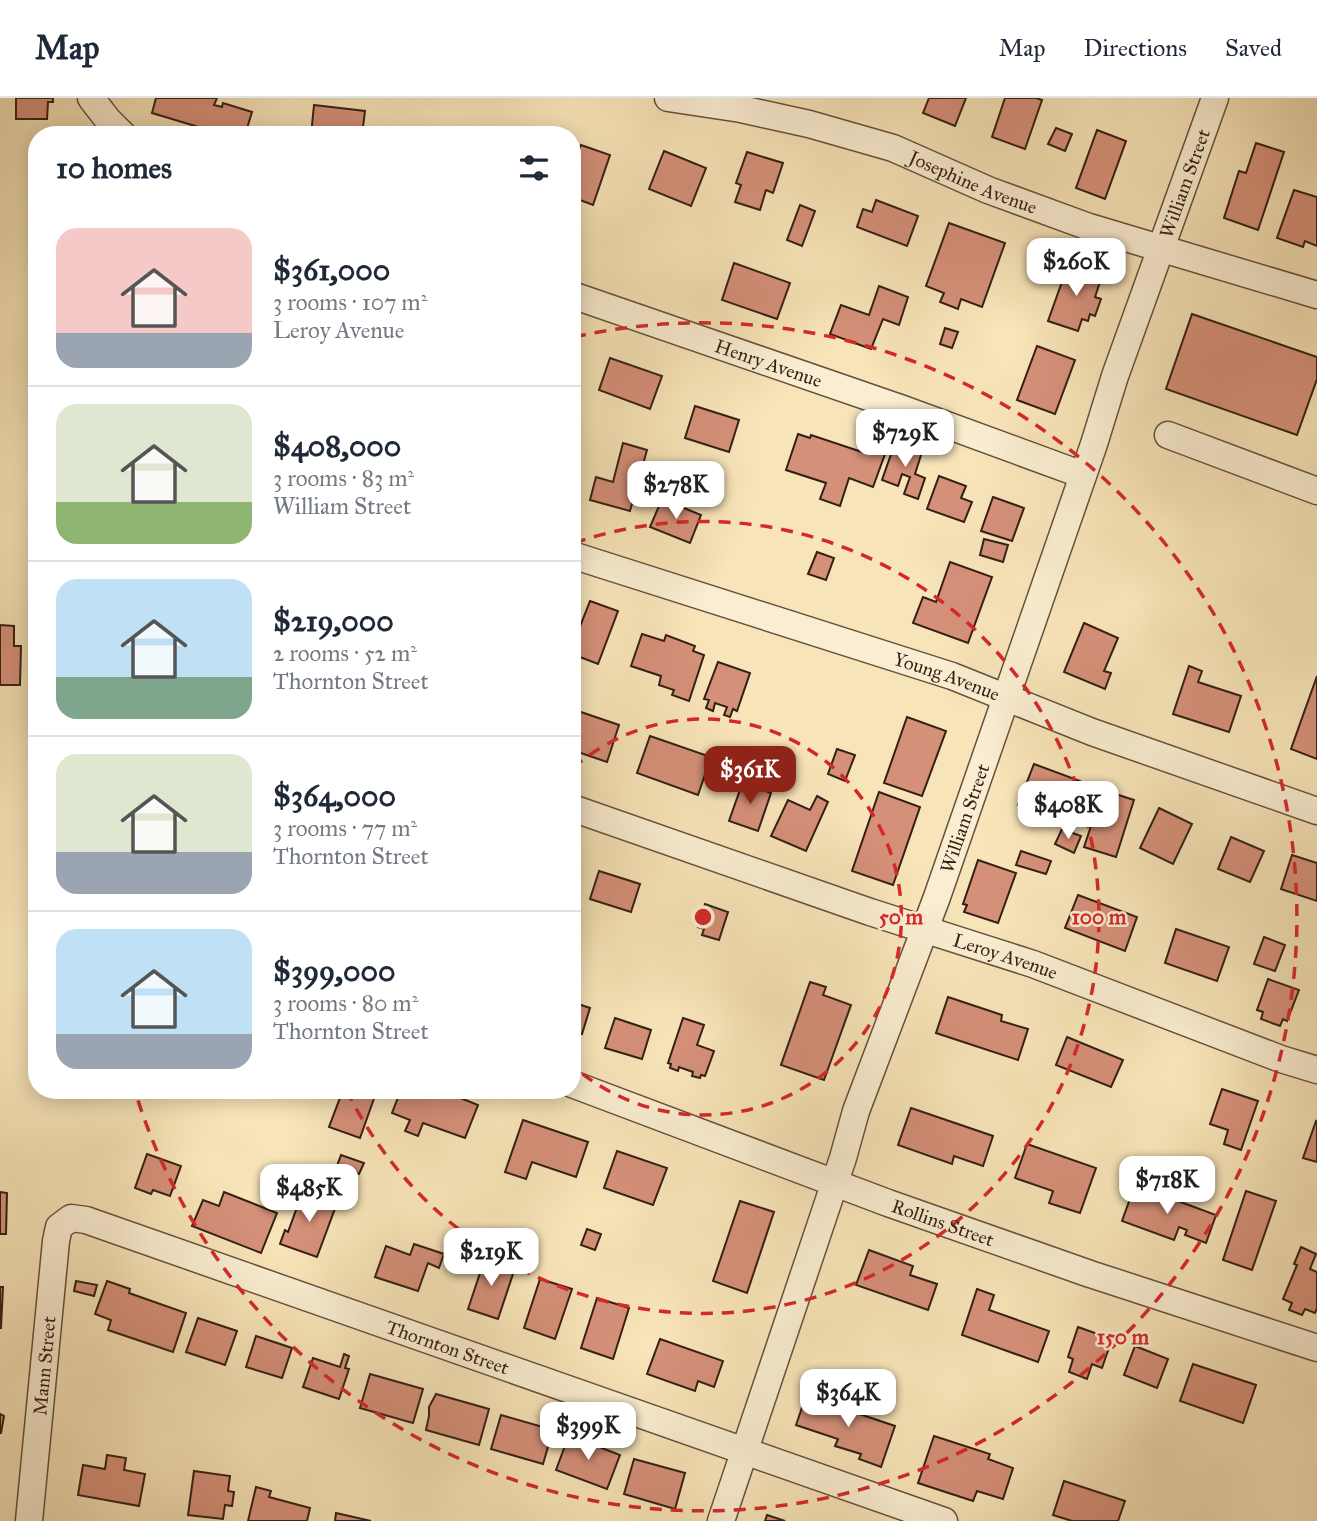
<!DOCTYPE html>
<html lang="en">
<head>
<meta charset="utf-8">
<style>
  :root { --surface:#fff; --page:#f6f6f7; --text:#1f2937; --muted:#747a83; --line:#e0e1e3; --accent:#8f2418 }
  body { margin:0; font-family:"IM FELL Great Primer",serif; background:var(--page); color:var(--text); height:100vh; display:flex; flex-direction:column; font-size:26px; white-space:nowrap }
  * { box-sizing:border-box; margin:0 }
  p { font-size:23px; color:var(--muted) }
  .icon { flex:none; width:38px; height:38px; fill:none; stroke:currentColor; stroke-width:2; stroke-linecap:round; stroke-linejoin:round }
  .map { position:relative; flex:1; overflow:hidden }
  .details { position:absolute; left:28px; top:28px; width:553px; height:973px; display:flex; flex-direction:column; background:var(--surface); border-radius:28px; box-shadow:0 4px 18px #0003 }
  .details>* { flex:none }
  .price { position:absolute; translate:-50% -60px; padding:0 16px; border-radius:14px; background:#fff; color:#222; font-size:23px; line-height:46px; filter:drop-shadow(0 2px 4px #0008) }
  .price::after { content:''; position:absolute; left:50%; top:42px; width:21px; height:16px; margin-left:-10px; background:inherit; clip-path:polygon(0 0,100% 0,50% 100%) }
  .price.selected { background:var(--accent); color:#fff }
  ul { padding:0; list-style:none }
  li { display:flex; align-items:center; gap:21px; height:175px; padding:0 28px }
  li+li { border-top:2px solid var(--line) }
  li span { display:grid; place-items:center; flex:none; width:196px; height:140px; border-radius:21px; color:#555 }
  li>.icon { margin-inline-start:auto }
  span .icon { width:84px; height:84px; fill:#fffc; stroke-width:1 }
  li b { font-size:30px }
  h2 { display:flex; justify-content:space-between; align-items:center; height:84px; padding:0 28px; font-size:30px }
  header { display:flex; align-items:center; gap:42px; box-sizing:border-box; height:98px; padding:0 35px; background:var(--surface); border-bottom:2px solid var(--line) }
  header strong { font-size:33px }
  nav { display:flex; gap:38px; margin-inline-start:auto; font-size:24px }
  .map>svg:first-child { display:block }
  .building { fill:#d59079; stroke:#341f15; stroke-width:2 }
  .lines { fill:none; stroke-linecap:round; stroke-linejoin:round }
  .street-casing { stroke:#65503e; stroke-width:29 }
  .street { stroke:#faedd1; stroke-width:26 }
  .ring { fill:none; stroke:#d62828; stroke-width:3.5; stroke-dasharray:12 9 }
  .labels { text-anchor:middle; stroke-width:5; stroke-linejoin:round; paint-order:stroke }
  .street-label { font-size:19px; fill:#341f15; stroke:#faedd1 }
  .centre { fill:#d62828; stroke:#faedd1; stroke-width:3.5 }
  .ring-label { font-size:21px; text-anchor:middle; font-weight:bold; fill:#d62828; stroke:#faedd1; stroke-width:5; stroke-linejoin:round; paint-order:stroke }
</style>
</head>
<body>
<header>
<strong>Map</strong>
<nav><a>Map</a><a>Directions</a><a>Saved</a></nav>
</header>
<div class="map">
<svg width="1317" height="1423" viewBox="0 0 1317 1423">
  <rect width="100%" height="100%" fill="#f7e4b8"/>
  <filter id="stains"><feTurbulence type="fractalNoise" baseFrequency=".00286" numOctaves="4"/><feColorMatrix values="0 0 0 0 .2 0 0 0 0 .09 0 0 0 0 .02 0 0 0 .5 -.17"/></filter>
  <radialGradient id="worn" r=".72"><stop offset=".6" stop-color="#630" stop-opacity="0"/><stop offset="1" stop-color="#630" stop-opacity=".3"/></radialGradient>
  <!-- building -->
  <g class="building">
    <polygon points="16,0 53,0 53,4 48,4 47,21 16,21"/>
    <polygon points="156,0 217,0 214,7 222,9 223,5 252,14 245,37 225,37 152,15"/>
    <polygon points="929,0 966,0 955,28 923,15"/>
    <polygon points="1005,0 1036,0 1042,2 1025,51 992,39"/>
    <polygon points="314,7 365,13 362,37 311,37"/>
    <polygon points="1056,30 1072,36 1065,53 1048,46"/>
    <polygon points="1097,32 1126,43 1105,101 1076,90"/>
    <polygon points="1256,45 1284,54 1258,132 1224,120 1239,73 1246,75"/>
    <polygon points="581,47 610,57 593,107 572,99 572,62 575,63"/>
    <polygon points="664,53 706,70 691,108 649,91"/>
    <polygon points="747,54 783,65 773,95 766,92 760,112 735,104 741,87 736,85"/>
    <polygon points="1294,92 1317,99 1317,148 1305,143 1303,149 1277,140"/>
    <polygon points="876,102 918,118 907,148 857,129 863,111 872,114"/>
    <polygon points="800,107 815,113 802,148 787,142"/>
    <polygon points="949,125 1005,145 982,209 961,201 958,211 940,204 944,195 926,188"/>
    <polygon points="734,165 790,185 777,221 722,202"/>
    <polygon points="1068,167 1102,178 1095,199 1101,201 1095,218 1090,216 1088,223 1082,221 1078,233 1048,223"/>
    <polygon points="879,188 908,199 899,227 883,221 871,251 830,236 841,207 869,217"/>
    <polygon points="1192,216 1317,259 1317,281 1297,337 1166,291"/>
    <polygon points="945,230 958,234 952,250 940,246"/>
    <polygon points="1037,248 1075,262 1055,316 1017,302"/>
    <polygon points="610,260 662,278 650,311 599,292"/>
    <polygon points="695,308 739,322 729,354 685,340"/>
    <polygon points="798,336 810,340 811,337 862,354 865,349 885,356 873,389 849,380 840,408 820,401 826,385 786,372"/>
    <polygon points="623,345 647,352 630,413 590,402 596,379 613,384"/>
    <polygon points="895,345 922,354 915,376 925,380 918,401 904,396 910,379 902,376 898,388 882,382"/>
    <polygon points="939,378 966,388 961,400 972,404 964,424 927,411"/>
    <polygon points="993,399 1024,410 1012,443 981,433"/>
    <polygon points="662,401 701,417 690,445 650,429"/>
    <polygon points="984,441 1008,447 1003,464 980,457"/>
    <polygon points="817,454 834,460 826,482 808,476"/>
    <polygon points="950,464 992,479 968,545 913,525 923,499 936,504"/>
    <polygon points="590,503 618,513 598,566 572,556 572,549"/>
    <polygon points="1084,525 1118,540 1104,573 1111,575 1105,591 1064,574"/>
    <polygon points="0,527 14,528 14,548 21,548 20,587 0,587"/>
    <polygon points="642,536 664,543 666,537 695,548 693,553 704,557 689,603 672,597 674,592 659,587 661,578 631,568"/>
    <polygon points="718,564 750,575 737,613 733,611 730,619 724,617 727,609 715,605 713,613 706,610 709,602 704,601"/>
    <polygon points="1189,568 1202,573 1198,584 1241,598 1229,634 1173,616"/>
    <polygon points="1317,578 1317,661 1291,651"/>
    <polygon points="572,611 619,627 607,664 572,652"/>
    <polygon points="907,619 946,633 922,698 884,685"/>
    <polygon points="650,638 711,659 698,697 637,675"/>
    <polygon points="837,651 855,657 845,683 828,676"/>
    <polygon points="1034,666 1080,683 1067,717 1061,714 1058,722 1018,707"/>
    <polygon points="749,679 761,683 758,690 771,695 758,733 729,723 741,689 746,691"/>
    <polygon points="1103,692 1134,702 1116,759 1084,749"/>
    <polygon points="879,694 920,709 893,787 852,773"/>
    <polygon points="817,698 828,704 806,753 771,738 788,702 810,712"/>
    <polygon points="1159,710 1192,726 1173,766 1140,750"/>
    <polygon points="1062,731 1081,738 1074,755 1055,746"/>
    <polygon points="1231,739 1264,753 1250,784 1218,771"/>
    <polygon points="1021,753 1051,763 1046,776 1016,767"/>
    <polygon points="1292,757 1317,765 1317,803 1281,791"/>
    <polygon points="978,762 1016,775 998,825 964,814 967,807 963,806"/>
    <polygon points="599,773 640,786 631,814 590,801"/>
    <polygon points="1078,797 1137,819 1125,853 1065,830"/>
    <polygon points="705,806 728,814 719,842 702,837 704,831 698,829"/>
    <polygon points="1176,831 1229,849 1217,883 1165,865"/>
    <polygon points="1264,839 1285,847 1275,873 1254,866"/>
    <polygon points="1268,881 1299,892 1287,923 1283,921 1280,928 1261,921 1263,914 1257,912"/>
    <polygon points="810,884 826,889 823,897 851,907 824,982 781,967"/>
    <polygon points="948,899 1002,917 1001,923 1028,931 1018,962 936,935"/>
    <polygon points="572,904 590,910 582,936 577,935 576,939 572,938"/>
    <polygon points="615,920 651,932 642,961 605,950"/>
    <polygon points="683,920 704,927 697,947 714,953 705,978 701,977 700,980 692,978 693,974 679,969 678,973 670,970 671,966 668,965"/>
    <polygon points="1067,939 1123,962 1111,989 1056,967"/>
    <polygon points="1222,991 1258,1003 1241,1052 1224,1046 1228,1032 1210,1026"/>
    <polygon points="343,992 377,992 360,1040 329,1029"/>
    <polygon points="401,992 441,992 478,1007 465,1040 423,1025 418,1038 405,1033 410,1022 392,1015"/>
    <polygon points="911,1010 993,1038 983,1068 954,1058 952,1066 898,1047"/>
    <polygon points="523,1022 588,1044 576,1079 532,1064 526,1081 505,1074"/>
    <polygon points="1316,1023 1317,1024 1317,1064 1303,1060"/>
    <polygon points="1027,1046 1096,1070 1080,1115 1049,1105 1053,1093 1015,1080"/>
    <polygon points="617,1053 667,1070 653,1107 604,1090"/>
    <polygon points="147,1056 181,1068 170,1098 153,1092 151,1096 135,1090"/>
    <polygon points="341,1057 364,1065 359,1076 337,1068"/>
    <polygon points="1135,1087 1216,1117 1206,1145 1185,1137 1187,1132 1179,1129 1174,1142 1122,1123"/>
    <polygon points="303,1093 337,1105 317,1159 280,1146 285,1132 288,1134"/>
    <polygon points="1246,1093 1276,1103 1252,1172 1223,1162"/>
    <polygon points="0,1094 7,1095 6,1136 0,1136"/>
    <polygon points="224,1094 277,1115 261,1155 192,1128 203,1102 219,1108"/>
    <polygon points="740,1103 774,1114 747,1195 713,1183"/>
    <polygon points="587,1131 601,1136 595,1152 581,1147"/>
    <polygon points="414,1146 444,1156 439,1170 428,1165 418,1193 375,1179 386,1148 410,1157"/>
    <polygon points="1301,1149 1316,1156 1310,1171 1317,1174 1317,1210 1315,1215 1305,1211 1302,1217 1289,1212 1292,1205 1283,1201 1297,1167 1294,1166"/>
    <polygon points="869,1152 913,1168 910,1177 937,1186 928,1212 856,1187"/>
    <polygon points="485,1160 515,1170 498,1221 468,1211"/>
    <polygon points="540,1181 572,1191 555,1241 524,1230"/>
    <polygon points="76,1183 97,1187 94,1198 74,1193"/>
    <polygon points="107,1183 130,1191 129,1195 186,1215 173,1254 108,1232 111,1222 95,1216"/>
    <polygon points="0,1189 3,1189 1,1230 0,1230"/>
    <polygon points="977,1191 994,1197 989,1212 1049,1233 1038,1264 962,1237"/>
    <polygon points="597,1200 629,1210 613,1261 581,1250"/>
    <polygon points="198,1220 237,1233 225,1267 186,1254"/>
    <polygon points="1078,1229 1112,1241 1102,1270 1092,1266 1087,1281 1069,1274 1073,1261 1068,1259"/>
    <polygon points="256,1238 292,1250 282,1280 246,1269"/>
    <polygon points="660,1241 723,1263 714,1289 698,1283 695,1293 647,1276"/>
    <polygon points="1135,1248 1168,1261 1157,1290 1124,1277"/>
    <polygon points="344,1256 349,1258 345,1270 349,1271 339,1301 303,1289 313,1260 340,1269"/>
    <polygon points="1193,1266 1256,1287 1243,1325 1180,1303"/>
    <polygon points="370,1276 423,1291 413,1325 360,1310"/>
    <polygon points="436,1296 489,1311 479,1347 426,1332 429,1318 429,1309"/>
    <polygon points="806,1298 895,1328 881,1369 859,1361 861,1356 835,1348 838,1341 796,1327"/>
    <polygon points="0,1316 4,1318 1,1335 0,1335"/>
    <polygon points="501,1317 553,1332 543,1366 491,1351"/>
    <polygon points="569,1337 620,1357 607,1391 556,1372"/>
    <polygon points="934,1338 990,1356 988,1361 1013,1370 1003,1401 977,1393 973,1403 918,1385"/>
    <polygon points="107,1357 126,1360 124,1372 145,1376 139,1408 78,1397 83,1367 105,1371"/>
    <polygon points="634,1361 685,1375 675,1411 624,1396"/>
    <polygon points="194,1373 230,1378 228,1393 234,1394 232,1408 225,1407 223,1421 188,1417"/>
    <polygon points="1064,1383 1125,1403 1118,1423 1072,1423 1053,1417"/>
    <polygon points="256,1389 271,1393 269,1399 310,1410 307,1423 248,1423"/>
    <polygon points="336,1415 371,1423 335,1423"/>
    <polygon points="767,1417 785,1423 765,1423"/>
  </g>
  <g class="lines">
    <!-- street casing -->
    <g class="street-casing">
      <g id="street">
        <polyline points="91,0 108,22 123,37"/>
        <path id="s1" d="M668 0 741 11 809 26 893 50 988 92 1089 129 1317 197"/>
        <path id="s2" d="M572 197 903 311 1083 377"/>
        <polyline points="1168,337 1317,393"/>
        <path id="s3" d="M572 457 952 578 1092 634 1317 713"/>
        <path id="s4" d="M572 710 870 814 1033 866 1281 961 1317 972"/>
        <path id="s5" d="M572 986 888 1105 1090 1176 1317 1250"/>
        <path id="s6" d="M29 1423 56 1143 59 1129 71 1120 86 1122 944 1423"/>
        <path id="s7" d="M721 1423 843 1060 856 1013 937 799 1094 346 1115 278 1215 0"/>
      </g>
    </g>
    <!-- street -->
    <use href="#street" class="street"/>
  </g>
  <!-- distance rings -->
  <g class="ring">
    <path d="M573 670A198 198 0 1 1 573 968"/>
    <path d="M574 445A396 396 0 1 1 347 993"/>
    <path d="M574 239A594 594 0 1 1 135 993"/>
  </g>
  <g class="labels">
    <!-- street labels -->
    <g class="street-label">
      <text dy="7" stroke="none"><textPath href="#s1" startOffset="318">Josephine Avenue</textPath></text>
      <text dy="7" stroke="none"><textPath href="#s7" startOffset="1416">William Street</textPath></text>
      <text dy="7" stroke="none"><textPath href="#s2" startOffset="208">Henry Avenue</textPath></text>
      <text dy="7" stroke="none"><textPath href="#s3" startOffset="394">Young Avenue</textPath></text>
      <text dy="7" stroke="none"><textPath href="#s7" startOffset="744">William Street</textPath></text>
      <text dy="7" stroke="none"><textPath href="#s4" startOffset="458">Leroy Avenue</textPath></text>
      <text dy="7" stroke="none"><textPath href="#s5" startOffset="396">Rollins Street</textPath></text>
      <text dy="7" stroke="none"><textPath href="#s6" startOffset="709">Thornton Street</textPath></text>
      <text dy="7" stroke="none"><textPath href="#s6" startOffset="156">Mann Street</textPath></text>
    </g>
  </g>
  <circle cx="703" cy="819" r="10" class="centre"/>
  <g class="ring-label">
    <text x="901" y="826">50 m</text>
    <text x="1099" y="826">100 m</text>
    <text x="1123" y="1246">150 m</text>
  </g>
  <rect width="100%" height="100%" filter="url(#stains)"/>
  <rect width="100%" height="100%" fill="url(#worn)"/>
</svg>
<b class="price" style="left:1076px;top:200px">$260K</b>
<b class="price" style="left:905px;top:371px">$729K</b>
<b class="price" style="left:676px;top:423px">$278K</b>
<b class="price selected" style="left:750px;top:708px">$361K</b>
<b class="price" style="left:1068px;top:743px">$408K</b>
<b class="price" style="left:1167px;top:1118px">$718K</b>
<b class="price" style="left:309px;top:1126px">$485K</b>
<b class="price" style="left:491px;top:1190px">$219K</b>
<b class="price" style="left:848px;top:1331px">$364K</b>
<b class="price" style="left:588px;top:1364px">$399K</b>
<section class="details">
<h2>10 homes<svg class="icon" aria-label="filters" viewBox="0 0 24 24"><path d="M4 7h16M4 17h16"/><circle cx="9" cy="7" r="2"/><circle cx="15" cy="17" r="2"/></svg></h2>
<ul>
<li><span style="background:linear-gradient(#f6c9c9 75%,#9aa5b1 0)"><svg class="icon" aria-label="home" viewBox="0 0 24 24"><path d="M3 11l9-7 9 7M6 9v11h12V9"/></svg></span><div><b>$361,000</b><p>3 rooms · 107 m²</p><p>Leroy Avenue</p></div></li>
<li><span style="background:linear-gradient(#dfe7d0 70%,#8fb573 0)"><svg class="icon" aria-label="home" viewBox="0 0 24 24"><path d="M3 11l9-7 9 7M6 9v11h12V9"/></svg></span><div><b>$408,000</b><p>3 rooms · 83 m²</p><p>William Street</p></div></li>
<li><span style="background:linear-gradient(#bfe0f5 70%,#7fa58c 0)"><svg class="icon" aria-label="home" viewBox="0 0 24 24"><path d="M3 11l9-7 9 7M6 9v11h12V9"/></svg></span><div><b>$219,000</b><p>2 rooms · 52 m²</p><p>Thornton Street</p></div></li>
<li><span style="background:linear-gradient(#dfe7d0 70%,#9aa5b1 0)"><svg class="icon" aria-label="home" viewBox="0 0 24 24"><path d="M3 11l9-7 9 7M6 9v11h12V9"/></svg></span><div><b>$364,000</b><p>3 rooms · 77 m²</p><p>Thornton Street</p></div></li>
<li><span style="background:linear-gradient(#bfe0f5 75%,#9aa5b1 0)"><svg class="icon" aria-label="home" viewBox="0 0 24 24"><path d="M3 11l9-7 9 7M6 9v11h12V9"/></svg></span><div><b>$399,000</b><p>3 rooms · 80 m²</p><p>Thornton Street</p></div></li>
</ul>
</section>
</div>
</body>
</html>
